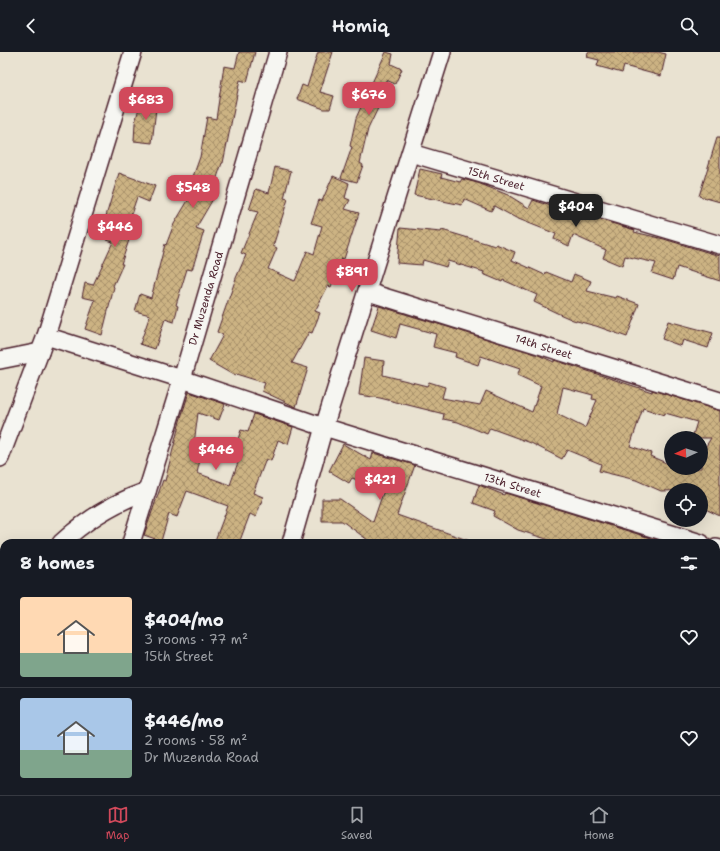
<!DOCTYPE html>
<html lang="en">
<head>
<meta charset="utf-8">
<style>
  :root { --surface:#171b24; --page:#20242c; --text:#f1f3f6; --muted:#9ea1a6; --line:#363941; --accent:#d1495b }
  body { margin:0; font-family:"Shantell Sans",sans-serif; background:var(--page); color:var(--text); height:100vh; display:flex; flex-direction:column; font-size:15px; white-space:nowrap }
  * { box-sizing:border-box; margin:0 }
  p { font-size:13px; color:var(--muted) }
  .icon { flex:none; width:22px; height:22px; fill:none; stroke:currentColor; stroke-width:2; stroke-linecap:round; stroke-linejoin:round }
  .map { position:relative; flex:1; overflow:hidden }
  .details { position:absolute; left:0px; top:487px; width:720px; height:256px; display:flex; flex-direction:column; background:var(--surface); border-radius:12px 12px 0 0; box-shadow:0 4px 16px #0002 }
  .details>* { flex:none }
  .needle { width:26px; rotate:267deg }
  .buttons { position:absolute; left:664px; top:379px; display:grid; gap:8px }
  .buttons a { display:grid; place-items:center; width:44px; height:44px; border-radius:50%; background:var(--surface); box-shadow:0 4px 16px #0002; font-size:20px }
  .price { position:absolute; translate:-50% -34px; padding:0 9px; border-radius:8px; background:var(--accent); color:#fff; font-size:13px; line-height:26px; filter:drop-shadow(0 1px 2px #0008) }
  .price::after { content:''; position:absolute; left:50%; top:24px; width:12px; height:9px; margin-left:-6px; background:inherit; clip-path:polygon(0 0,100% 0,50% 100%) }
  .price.selected { background:#222; color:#fff }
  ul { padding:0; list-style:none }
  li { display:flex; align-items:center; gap:12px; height:100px; padding:0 20px }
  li+li { border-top:1px solid var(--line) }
  li span { display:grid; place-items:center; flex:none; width:112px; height:80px; border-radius:4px; color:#555 }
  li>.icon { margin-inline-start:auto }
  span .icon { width:48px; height:48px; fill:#fffc; stroke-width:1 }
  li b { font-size:17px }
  h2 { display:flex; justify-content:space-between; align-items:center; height:48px; padding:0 20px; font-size:17px }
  header { display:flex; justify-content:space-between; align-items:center; height:52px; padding:0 20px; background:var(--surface); font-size:18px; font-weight:600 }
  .tab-bar { display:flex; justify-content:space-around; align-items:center; height:56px; border-top:1px solid var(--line); background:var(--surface); font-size:11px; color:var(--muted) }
  .tab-bar a { display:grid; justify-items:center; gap:2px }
  .tab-bar .selected { color:var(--accent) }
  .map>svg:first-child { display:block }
  .building { fill:url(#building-cross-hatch); stroke:#4a1f2b; fill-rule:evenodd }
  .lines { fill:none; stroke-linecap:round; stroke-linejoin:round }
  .street-casing { stroke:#4a1f2b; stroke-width:20 }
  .street { stroke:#f6f6f2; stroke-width:17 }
  .labels { text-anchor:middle; stroke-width:3; stroke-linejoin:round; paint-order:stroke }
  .street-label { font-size:11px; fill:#4a1f2b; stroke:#f6f6f2 }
</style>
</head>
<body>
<header><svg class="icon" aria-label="back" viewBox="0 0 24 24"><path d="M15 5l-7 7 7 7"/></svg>Homiq<svg class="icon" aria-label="search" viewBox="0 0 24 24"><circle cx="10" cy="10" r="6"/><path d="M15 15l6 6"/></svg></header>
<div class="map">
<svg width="720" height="743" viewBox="0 0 720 743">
  <defs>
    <pattern id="building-cross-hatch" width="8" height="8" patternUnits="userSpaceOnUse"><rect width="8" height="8" fill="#ccb383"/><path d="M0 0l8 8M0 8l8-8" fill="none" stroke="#a8916b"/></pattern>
  </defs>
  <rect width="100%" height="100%" fill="#e9e2d1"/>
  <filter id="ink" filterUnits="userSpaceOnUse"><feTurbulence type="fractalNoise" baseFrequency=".025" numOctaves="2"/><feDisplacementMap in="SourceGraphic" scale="8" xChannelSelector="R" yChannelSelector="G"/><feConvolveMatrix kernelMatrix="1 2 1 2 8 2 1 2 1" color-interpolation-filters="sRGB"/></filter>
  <g filter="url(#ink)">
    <!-- building -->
    <g class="building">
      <polygon points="239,0 255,0 247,30 240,28 223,111 222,111 210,146 213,147 196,176 204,179 192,218 187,217 176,253 178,254 174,270 165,267 155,297 140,292 150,263 135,259 140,242 151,246 165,192 166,193 174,172 196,135 190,133 200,105 207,65 216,67 224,14 235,16"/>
      <polygon points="318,0 333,0 320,40 334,44 330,57 324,57 297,47 302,33 307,35"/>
      <polygon points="386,0 393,2 391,12 402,17 395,32 386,28 379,54 368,77 360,111 363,113 357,130 341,126 352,95 350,94 356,66"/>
      <polygon points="588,0 658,0 666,2 661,24 624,14 622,21 597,14 599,8 587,5"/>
      <polygon points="142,44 157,48 152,91 134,89 135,71"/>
      <polygon points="717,86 720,86 720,150 699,144"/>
      <polygon points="275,115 291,119 284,146 288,147 273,194 277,196 268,217 295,229 307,199 314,202 322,174 311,171 319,148 322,149 333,124 349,131 345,146 350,148 345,157 359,161 344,207 342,206 331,235 328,234 315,259 320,261 312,281 309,280 292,311 308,316 296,355 262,339 265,331 236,322 235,324 209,309 223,283 217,280 236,226 246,203 241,201 258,160 249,158 256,137 269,141"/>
      <polygon points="420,117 442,122 441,125 460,130 462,127 478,131 508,143 529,156 533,148 566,159 567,158 635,178 634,180 664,187 720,204 720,229 677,215 673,228 652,221 656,211 625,204 622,214 603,206 606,198 573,183 569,194 554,187 556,182 516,166 494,154 491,159 464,147 462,153 414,143"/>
      <polygon points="119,121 155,134 149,150 137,145 125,180 131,182 121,212 123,212 113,234 114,235 102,283 85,277 95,248 82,245 85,231 93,233 113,190 107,188 114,167 106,164"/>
      <polygon points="400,176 441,180 442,178 495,194 496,192 515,200 512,208 545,223 546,220 571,230 574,222 591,229 587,239 616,246 617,244 639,252 627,285 596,274 573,268 557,261 534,250 537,243 503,228 502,230 483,222 484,220 448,209 446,215 423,208 422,213 397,211"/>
      <path d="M379 254 536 302 554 310V308L652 340V338L720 359V464L701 455V438L661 439 636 428 599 419 601 412 567 398 562 407 531 391 490 376 487 382 458 370 443 367 444 362 380 346 359 343 364 306 384 309 383 323 427 334 429 330 445 335 442 346 480 353 486 339 532 360 541 334 517 323 520 317 481 304 478 313 455 305 456 301 433 295 436 282 400 272 396 286 371 278ZM563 335 593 343 592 347 597 348 585 376 557 362ZM643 356 664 363 665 361 697 370 692 386H711L701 402V416H671V413L650 404 651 401 630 394Z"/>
      <polygon points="668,269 713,281 708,296 683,288 681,294 662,287"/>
      <polygon points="189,340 225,352 219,368 198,361 194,392 203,395 197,421 230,433 242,399 235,396 241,378 248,380 254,362 293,375 288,392 278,388 271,409 266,407 253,441 263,445 256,465 250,462 239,491 214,491 228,454 187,439 177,465 169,462 161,489 144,483 163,428 165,429 180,369"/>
      <polygon points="343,392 371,408 373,401 415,413 397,463 470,489 470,491 405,491 394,487 393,491 372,491 342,469 322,469 322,447 340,447 373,470 384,438 352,426 349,431 329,419"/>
      <polygon points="479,433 504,443 505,441 667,491 559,491 518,478 493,464 495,459 473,451"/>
    </g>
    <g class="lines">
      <!-- street casing -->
      <g class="street-casing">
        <g id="street">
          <path id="s1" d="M133 0 46 284 182 327 324 375 701 491"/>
          <path id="s2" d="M411 101 720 193"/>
          <path id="s3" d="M368 240 720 349"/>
          <polyline points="0,308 40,300"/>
          <polyline points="0,406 46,284"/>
          <path d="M61 491C86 468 115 450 147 439"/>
          <path id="s4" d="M131 491 182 327 278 0"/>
          <polyline points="291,491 324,375 442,0"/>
          <polyline points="716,496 720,497"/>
          <polyline points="0,546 4,542"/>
          <polyline points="0,582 4,583"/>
          <polyline points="0,640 4,638"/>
          <polyline points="716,645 720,646"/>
          <polyline points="537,739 550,743"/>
          <polyline points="216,743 217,739"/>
        </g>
      </g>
      <!-- street -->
      <use href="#street" class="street"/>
    </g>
  </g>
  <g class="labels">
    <!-- street labels -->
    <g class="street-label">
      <text dy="4" stroke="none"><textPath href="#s2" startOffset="89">15th Street</textPath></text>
      <text dy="4" stroke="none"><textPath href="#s4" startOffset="256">Dr Muzenda Road</textPath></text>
      <text dy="4" stroke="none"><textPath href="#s3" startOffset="184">14th Street</textPath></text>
      <text dy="4" stroke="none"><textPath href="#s1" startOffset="787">13th Street</textPath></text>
    </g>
  </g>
</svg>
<div class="buttons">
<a><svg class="needle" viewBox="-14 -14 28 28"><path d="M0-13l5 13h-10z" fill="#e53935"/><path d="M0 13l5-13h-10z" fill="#9ea1a6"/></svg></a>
<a><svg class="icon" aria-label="locate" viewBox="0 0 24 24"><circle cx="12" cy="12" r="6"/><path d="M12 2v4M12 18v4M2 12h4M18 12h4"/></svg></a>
</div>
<b class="price" style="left:369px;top:64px">$676</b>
<b class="price" style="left:146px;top:69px">$683</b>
<b class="price" style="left:193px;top:157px">$548</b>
<b class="price selected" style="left:576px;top:176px">$404</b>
<b class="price" style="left:115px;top:196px">$446</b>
<b class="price" style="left:352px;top:241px">$891</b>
<b class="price" style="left:216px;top:419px">$446</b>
<b class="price" style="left:380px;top:449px">$421</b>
<section class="details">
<h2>8 homes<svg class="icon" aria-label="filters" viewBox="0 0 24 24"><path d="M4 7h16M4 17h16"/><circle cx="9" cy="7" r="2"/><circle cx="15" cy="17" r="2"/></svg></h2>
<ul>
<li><span style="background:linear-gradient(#ffd9b3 70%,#7fa58c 0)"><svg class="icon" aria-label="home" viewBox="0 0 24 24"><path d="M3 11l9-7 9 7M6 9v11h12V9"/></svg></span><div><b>$404/mo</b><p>3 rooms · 77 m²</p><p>15th Street</p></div><svg class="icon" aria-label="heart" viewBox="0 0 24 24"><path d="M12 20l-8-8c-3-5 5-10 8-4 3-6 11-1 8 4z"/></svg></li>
<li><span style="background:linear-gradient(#a9c7e8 65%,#7fa58c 0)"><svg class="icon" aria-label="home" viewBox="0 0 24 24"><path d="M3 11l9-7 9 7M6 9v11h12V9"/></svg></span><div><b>$446/mo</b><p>2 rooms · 58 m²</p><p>Dr Muzenda Road</p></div><svg class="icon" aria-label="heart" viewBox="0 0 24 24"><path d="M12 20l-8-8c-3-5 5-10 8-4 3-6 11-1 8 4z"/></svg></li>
</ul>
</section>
</div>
<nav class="tab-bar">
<a class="selected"><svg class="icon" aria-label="map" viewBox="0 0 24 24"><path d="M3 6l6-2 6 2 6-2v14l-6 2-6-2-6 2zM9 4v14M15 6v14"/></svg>Map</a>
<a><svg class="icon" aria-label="saved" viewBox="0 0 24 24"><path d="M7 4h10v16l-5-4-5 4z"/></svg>Saved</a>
<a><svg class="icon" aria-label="home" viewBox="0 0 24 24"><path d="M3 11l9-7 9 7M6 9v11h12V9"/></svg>Home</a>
</nav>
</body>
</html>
